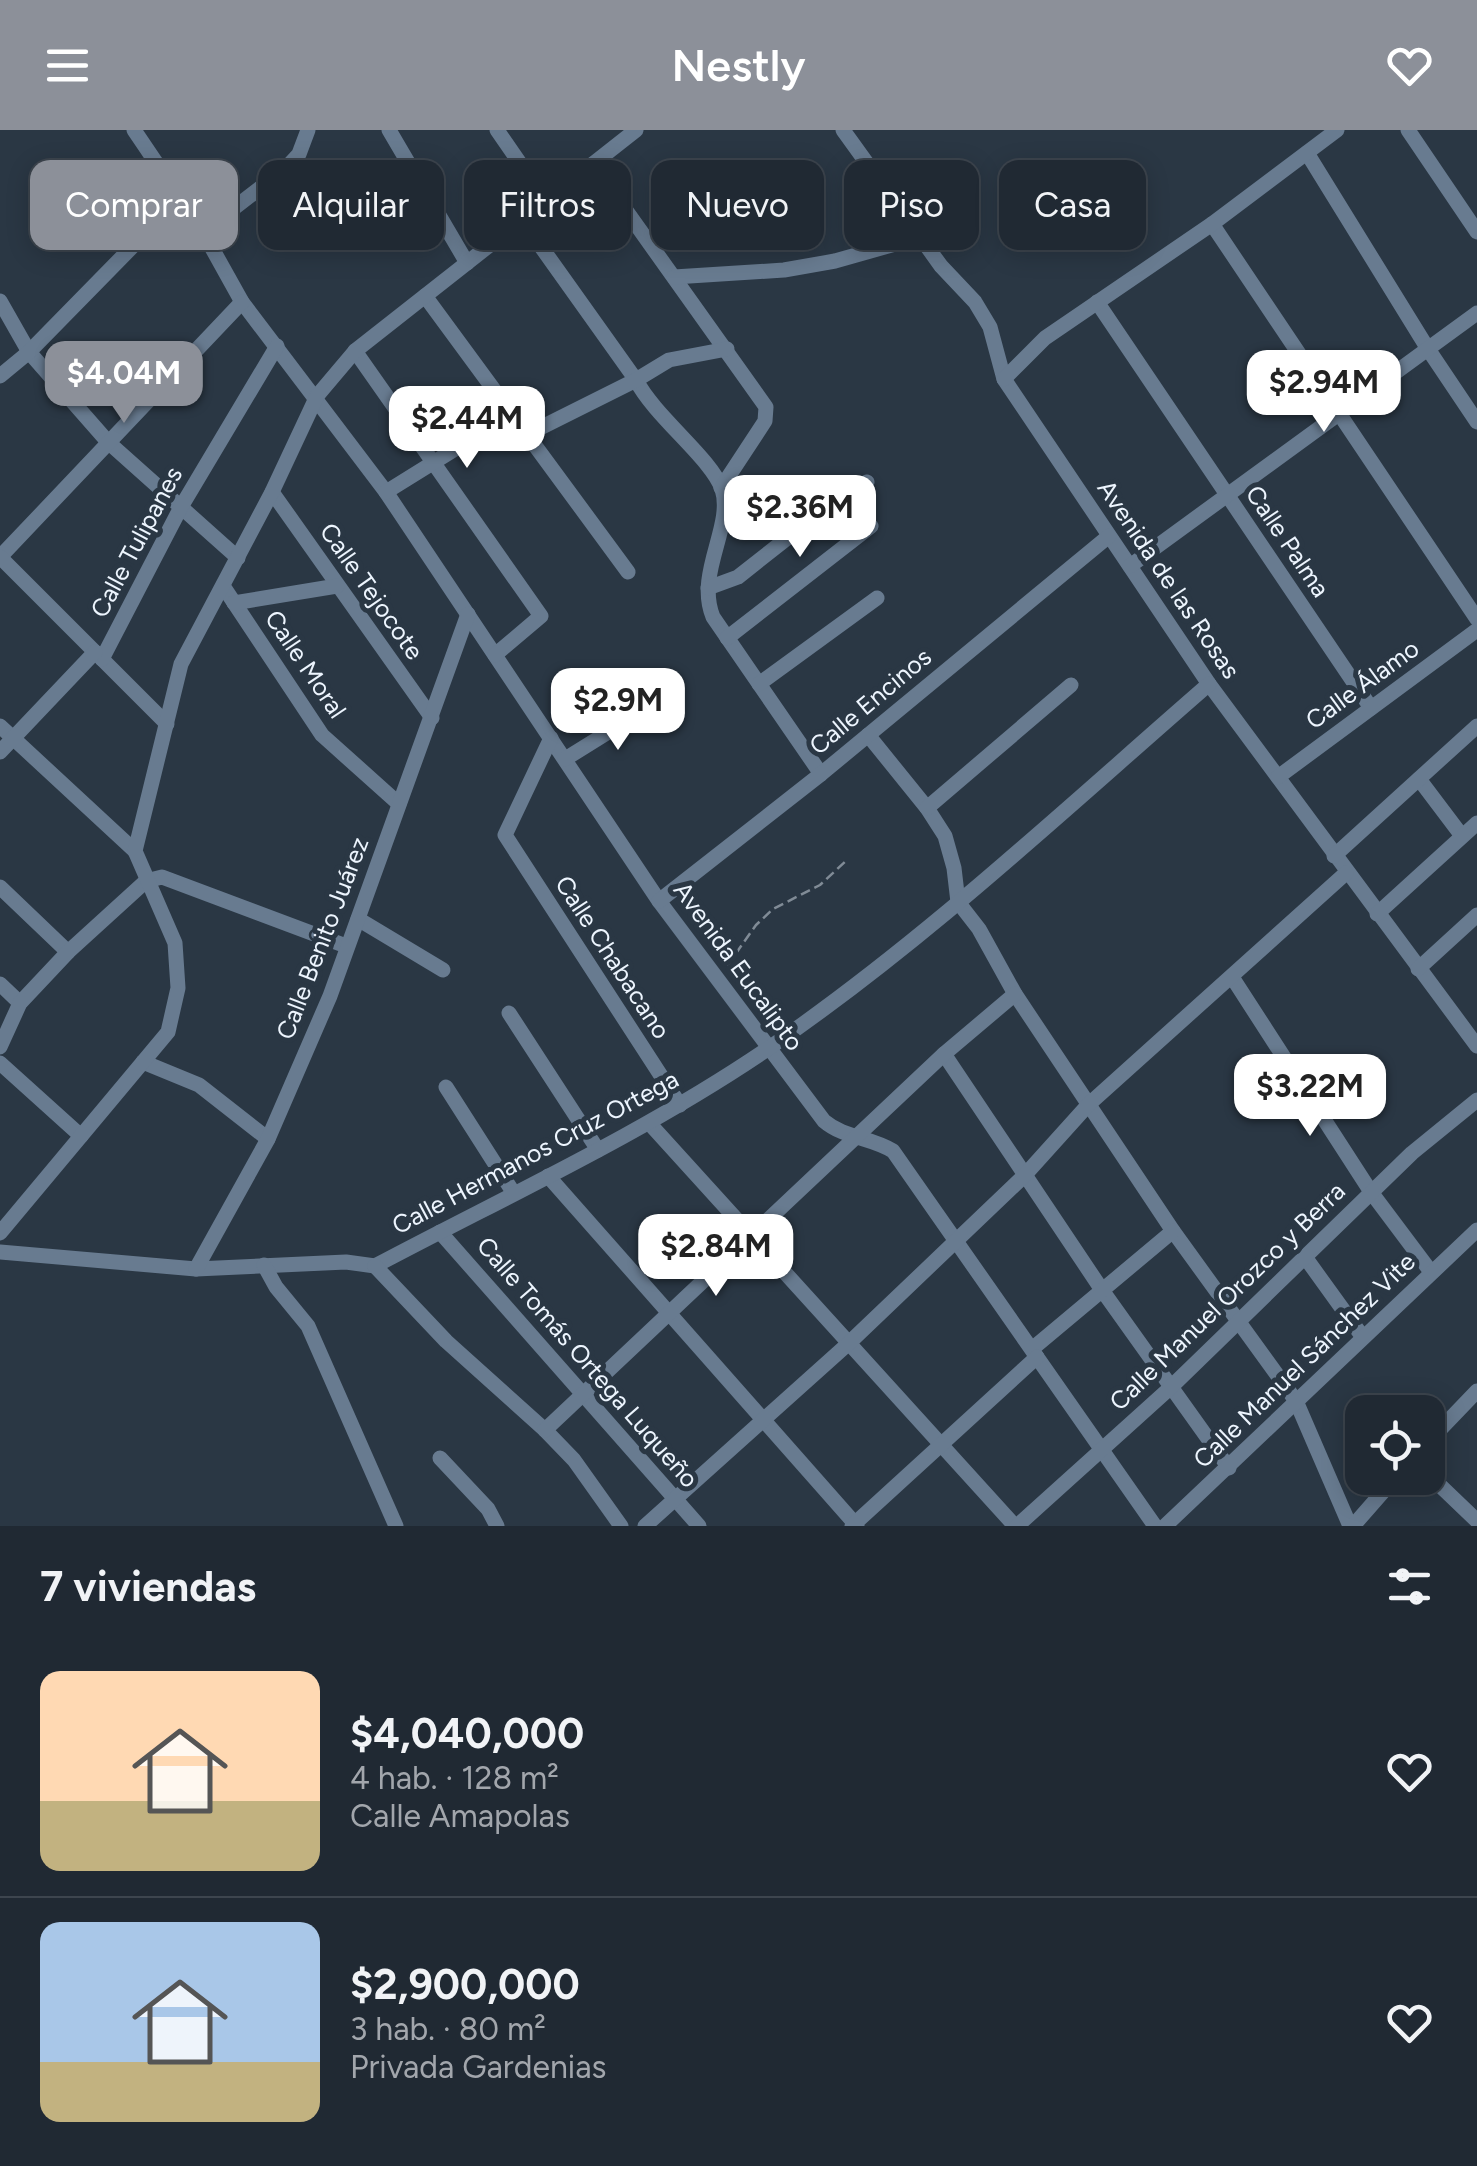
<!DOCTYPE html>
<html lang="es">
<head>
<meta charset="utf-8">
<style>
  :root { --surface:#202933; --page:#2d353f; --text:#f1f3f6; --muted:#a2a6ac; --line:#3d454e; --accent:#8c9099 }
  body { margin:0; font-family:Figtree,sans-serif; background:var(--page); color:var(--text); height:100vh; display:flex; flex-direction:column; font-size:38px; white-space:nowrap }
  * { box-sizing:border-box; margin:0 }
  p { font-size:32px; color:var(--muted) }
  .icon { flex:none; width:55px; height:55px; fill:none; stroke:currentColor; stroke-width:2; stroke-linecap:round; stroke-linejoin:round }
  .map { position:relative; height:1396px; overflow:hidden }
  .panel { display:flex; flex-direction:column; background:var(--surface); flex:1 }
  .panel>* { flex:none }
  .top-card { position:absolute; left:30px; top:30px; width:1418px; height:90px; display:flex; gap:20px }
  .fabs { position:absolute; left:1345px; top:1265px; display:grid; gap:20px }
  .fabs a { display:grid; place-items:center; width:100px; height:100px; border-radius:20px; background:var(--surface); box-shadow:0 5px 25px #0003,0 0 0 2px var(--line); font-size:50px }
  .price { position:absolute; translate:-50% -85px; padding:0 22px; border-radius:20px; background:#fff; color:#222; font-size:32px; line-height:65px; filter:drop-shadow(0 2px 5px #0008) }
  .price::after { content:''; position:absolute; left:50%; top:60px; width:30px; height:22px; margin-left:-15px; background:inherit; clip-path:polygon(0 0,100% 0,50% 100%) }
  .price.selected { background:var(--accent); color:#fff }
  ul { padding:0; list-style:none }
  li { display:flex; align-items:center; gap:30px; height:250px; padding:0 40px }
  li+li { border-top:2px solid var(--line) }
  li span { display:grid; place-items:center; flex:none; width:280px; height:200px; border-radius:20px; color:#555 }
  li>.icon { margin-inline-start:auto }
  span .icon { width:120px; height:120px; fill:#fffc; stroke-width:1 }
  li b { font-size:42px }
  h2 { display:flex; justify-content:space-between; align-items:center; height:120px; padding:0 40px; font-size:42px }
  .chip { padding:0 35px; border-radius:20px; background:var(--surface); box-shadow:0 5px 25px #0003,0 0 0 2px var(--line); font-size:35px; line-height:90px }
  .chip.selected { background:var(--accent); color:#fff }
  header { display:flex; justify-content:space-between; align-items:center; height:130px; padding:0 40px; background:var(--accent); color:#fff; font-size:45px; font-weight:600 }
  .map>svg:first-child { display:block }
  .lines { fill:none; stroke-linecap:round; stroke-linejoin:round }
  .path { stroke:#808b96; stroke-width:2.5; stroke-dasharray:10 5; stroke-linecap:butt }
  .street { stroke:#687b90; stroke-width:15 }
  .labels { text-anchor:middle; stroke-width:10; stroke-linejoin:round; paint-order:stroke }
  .street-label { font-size:25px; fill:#edf5fe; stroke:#2a3744 }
</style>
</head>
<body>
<header><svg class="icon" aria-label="menu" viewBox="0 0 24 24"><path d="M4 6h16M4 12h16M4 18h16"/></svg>Nestly<svg class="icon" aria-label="heart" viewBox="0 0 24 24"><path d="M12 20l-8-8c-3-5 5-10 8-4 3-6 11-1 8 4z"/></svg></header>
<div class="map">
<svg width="1477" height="1396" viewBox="0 0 1477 1396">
  <rect width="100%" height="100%" fill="#2a3744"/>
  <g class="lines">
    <!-- path -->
    <polyline class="path" points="727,836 756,795 773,779 820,755 848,729"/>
    <!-- street -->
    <g class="street">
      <path d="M134 0 203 102 242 172 386 362 659 771 824 991C844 1008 870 1007 893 1021L1155 1396"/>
      <polyline points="389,0 467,133"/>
      <polyline points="497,0 546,71"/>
      <polyline points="843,0 941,136 975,172 990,197 1004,249 1209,554 1477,916"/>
      <polyline points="1408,0 1477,102"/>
      <polyline points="1307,23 1428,219 1477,292"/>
      <polyline points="593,34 766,277 765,291 721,358"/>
      <path d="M522 90 636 250C655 287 711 328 722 359 734 396 695 443 713 487L821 644"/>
      <polyline points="1212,94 1477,489"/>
      <polyline points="203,102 286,38 299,24 308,0"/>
      <polyline points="674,147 784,140 835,131 920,107"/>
      <polyline points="425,166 628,442"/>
      <polyline points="0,171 29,222 108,312 238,428"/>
      <polyline points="1097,172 1371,578"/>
      <polyline points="355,221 541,486 495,525"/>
      <polyline points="0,246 29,222 180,68"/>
      <polyline points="1004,249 1045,208 1212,94 1337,0"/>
      <polyline points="528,304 636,250 669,230 727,219"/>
      <polyline points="272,362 432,588"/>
      <polyline points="386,362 513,283"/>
      <polyline points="0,427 242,172"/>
      <polyline points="0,427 167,594"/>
      <polyline points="1130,436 1477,183"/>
      <polyline points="223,456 322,605 399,674"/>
      <polyline points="708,458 738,447 828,376 867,352"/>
      <polyline points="234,473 337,456"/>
      <polyline points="727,508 871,396"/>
      <polyline points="102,529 181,377 277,216"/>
      <polyline points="759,554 877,468"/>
      <polyline points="0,596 135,721"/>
      <polyline points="868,605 927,678 945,706 954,738 958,772 979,799 1015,864 1173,1101 1296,1271 1350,1396"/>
      <polyline points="551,608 505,705 680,975"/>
      <polyline points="0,622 95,522"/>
      <polyline points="565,629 647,578"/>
      <polyline points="1278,647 1477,500"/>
      <polyline points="1419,649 1462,706"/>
      <polyline points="927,678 1071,555"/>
      <polyline points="1334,726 1477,596"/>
      <polyline points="0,757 68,822"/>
      <polyline points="659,771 821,644 1109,406"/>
      <polyline points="1377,784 1477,693"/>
      <polyline points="358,789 443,840"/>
      <polyline points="1418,839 1477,785"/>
      <polyline points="1232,847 1371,1062 1431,1142"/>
      <polyline points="0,854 20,873"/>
      <polyline points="509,883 598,1020"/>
      <polyline points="0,917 20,873 68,822 146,751 162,747 346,816"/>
      <polyline points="944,924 1102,1160 1229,1338"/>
      <polyline points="143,932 199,955 268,1009"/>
      <polyline points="0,933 81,1006"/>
      <polyline points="446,957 513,1062"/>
      <polyline points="650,994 1015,1396"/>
      <polyline points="548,1046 857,1396"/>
      <polyline points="440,1102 699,1396"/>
      <polyline points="0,1103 168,902 178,858 175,813 135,721 181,534 272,362 317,266 355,221 636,0"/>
      <polyline points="0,1122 196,1139 346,1132 375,1136"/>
      <polyline points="1305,1127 1362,1206"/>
      <polyline points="264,1135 276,1157 308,1196 396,1396"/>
      <path d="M375 1136C507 1066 642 1004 766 920 924 812 1065 679 1209 554"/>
      <polyline points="375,1136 446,1211 545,1300 574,1330 621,1396"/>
      <polyline points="196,1139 268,1009 330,866 468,484"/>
      <polyline points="1032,1219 1173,1101"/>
      <polyline points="545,1300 944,924 1015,864"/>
      <polyline points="1428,1312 1477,1261"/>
      <polyline points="440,1328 488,1379 497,1396"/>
      <polyline points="1428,1344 1477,1391"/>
      <polyline points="645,1396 849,1213 1024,1046 1088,975 1346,743"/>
      <polyline points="852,1396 1037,1227"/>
      <polyline points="1017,1396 1170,1258 1412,1023 1477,970"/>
      <polyline points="1165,1396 1477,1100"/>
      <polyline points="1353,1396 1395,1348"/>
    </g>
  </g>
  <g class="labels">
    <!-- street labels -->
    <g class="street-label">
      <text transform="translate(1288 411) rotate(56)" y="9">Calle Palma</text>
      <text transform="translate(136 412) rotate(-62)" y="9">Calle Tulipanes</text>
      <text transform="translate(1169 449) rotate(56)" y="9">Avenida de las Rosas</text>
      <text transform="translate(372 461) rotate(55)" y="9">Calle Tejocote</text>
      <text transform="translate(306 534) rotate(56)" y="9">Calle Moral</text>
      <text transform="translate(1362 554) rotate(-36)" y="9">Calle Álamo</text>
      <text transform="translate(870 571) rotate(-40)" y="9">Calle Encinos</text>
      <text transform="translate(322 808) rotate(-69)" y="9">Calle Benito Juárez</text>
      <text transform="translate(613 827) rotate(57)" y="9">Calle Chabacano</text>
      <text transform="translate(739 836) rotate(54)" y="9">Avenida Eucalipto</text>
      <text transform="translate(535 1022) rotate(-28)" y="9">Calle Hermanos Cruz Ortega</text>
      <text transform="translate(1227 1166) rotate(-44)" y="9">Calle Manuel Orozco y Berra</text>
      <text transform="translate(1304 1230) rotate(-44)" y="9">Calle Manuel Sánchez Vite</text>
      <text transform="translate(588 1232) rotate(49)" y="9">Calle Tomás Ortega Luqueño</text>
    </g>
  </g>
</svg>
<div class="fabs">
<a><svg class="icon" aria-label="locate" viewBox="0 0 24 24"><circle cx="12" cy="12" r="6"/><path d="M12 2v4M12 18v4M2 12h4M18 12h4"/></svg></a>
</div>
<b class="price selected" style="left:124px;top:296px">$4.04M</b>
<b class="price" style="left:1324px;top:305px">$2.94M</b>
<b class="price" style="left:467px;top:341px">$2.44M</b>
<b class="price" style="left:800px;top:430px">$2.36M</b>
<b class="price" style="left:618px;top:623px">$2.9M</b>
<b class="price" style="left:1310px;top:1009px">$3.22M</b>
<b class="price" style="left:716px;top:1169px">$2.84M</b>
<div class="top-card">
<a class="chip selected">Comprar</a>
<a class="chip">Alquilar</a>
<a class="chip">Filtros</a>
<a class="chip">Nuevo</a>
<a class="chip">Piso</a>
<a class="chip">Casa</a>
</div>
</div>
<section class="panel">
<h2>7 viviendas<svg class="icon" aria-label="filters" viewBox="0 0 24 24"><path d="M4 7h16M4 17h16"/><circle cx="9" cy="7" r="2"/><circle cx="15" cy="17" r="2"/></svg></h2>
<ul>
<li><span style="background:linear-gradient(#ffd9b3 65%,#c2b280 0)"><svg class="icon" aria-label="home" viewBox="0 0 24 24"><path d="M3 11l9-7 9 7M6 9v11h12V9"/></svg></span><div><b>$4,040,000</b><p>4 hab. · 128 m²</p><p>Calle Amapolas</p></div><svg class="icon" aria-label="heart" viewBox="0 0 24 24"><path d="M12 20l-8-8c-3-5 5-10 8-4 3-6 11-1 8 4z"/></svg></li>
<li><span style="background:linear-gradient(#a9c7e8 70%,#c2b280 0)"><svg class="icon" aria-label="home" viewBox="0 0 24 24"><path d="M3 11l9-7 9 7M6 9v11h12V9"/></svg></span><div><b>$2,900,000</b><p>3 hab. · 80 m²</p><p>Privada Gardenias</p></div><svg class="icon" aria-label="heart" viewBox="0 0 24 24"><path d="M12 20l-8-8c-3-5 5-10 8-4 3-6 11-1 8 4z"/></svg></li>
</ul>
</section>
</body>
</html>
